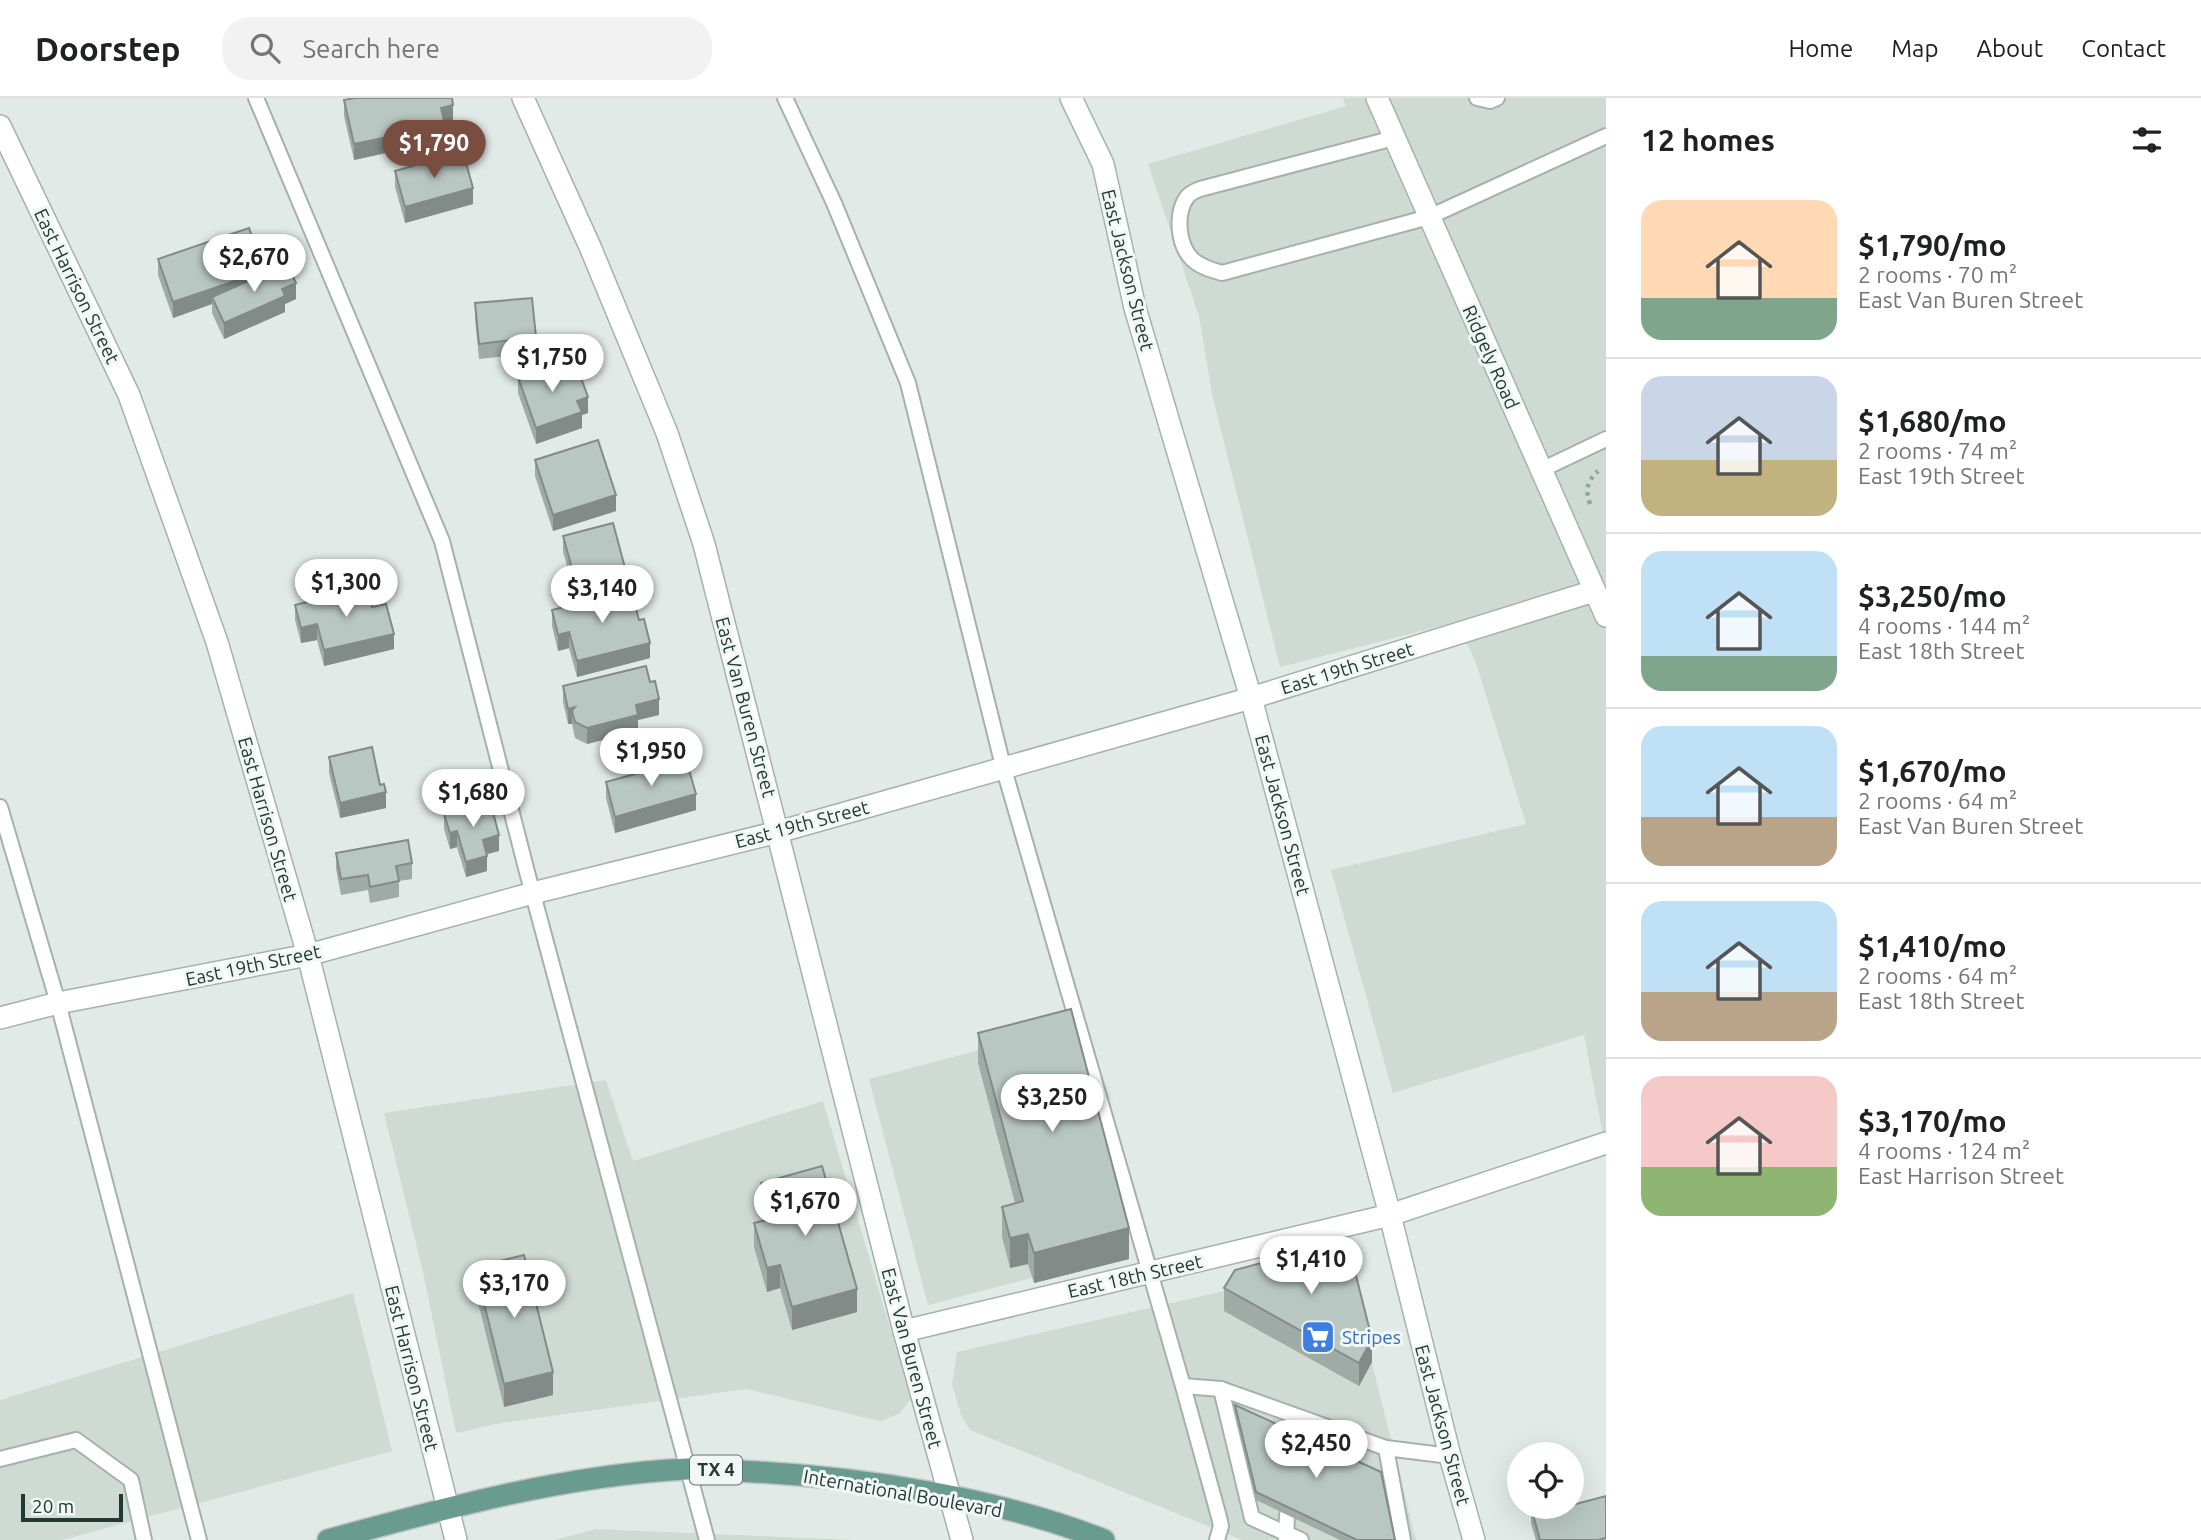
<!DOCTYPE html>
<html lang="en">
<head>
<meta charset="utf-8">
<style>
  :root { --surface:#fff; --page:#f2f2f2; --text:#202124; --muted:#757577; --line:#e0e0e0; --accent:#794d40 }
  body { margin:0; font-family:Ubuntu,sans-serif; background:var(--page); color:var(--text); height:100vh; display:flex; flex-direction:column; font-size:26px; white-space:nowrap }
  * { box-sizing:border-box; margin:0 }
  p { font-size:23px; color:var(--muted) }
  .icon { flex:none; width:38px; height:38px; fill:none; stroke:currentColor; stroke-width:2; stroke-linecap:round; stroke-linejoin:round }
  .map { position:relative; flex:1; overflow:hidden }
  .side { display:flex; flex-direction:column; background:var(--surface); width:595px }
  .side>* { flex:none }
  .controls { position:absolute; left:1507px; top:1344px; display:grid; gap:14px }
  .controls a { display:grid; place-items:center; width:77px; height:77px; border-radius:50%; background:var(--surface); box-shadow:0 7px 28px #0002; font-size:35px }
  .scale { position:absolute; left:21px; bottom:18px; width:102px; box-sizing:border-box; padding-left:7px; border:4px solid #233933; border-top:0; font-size:19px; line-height:24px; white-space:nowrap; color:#233933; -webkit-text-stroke:5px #f1f7f4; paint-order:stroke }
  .price { position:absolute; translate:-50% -60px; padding:0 16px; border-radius:24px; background:#fff; color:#222; font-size:23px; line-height:46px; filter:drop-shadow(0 2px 4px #0008) }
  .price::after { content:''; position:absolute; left:50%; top:42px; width:21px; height:16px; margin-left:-10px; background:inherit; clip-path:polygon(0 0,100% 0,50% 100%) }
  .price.current { background:var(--accent); color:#fff }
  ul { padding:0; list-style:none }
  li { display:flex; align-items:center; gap:21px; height:175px; padding:0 35px }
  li+li { border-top:2px solid var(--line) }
  li span { display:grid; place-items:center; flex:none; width:196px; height:140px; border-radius:21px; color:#555 }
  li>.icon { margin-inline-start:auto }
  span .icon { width:84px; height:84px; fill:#fffc; stroke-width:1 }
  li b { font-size:30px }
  h2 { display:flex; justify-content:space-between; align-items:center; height:84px; padding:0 35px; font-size:30px }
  header { display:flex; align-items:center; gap:42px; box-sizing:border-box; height:98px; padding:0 35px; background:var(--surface); border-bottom:2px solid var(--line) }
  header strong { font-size:33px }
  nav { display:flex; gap:38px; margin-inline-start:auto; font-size:24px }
  .search { width:490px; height:63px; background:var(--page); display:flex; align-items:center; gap:18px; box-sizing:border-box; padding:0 24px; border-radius:28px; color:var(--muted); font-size:26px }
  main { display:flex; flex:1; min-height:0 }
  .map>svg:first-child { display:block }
  .built { fill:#cfdad5 }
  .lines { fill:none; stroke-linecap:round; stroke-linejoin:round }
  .lane-casing { stroke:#a4b1ad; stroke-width:18 }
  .street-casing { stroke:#a4b1ad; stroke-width:24 }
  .secondary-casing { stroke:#a1b5ad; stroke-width:24 }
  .primary-casing { stroke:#bdc4c2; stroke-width:24 }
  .path { stroke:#84ab9e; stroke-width:4.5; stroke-dasharray:3.5 5; stroke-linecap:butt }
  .lane { stroke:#fff; stroke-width:14 }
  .street { stroke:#fff; stroke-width:21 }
  .secondary { stroke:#fff; stroke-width:21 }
  .primary { stroke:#699c8e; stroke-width:21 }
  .wall { fill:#9faba7 }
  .shaded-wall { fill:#828b88 }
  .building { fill:#b9c7c2; stroke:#828b88; stroke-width:2 }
  .labels { text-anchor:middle; stroke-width:6; stroke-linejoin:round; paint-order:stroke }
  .shield { fill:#f1f7f4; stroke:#61726d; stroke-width:2 }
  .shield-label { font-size:18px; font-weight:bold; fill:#233933 }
  .street-label { font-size:19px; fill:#233933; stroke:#f1f7f4 }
  .shop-label { font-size:19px; fill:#366cbe; stroke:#f1f7f4; text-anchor:start }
</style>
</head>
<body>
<header>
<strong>Doorstep</strong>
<div class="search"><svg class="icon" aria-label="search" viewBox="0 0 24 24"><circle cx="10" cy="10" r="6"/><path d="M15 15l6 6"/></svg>Search here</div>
<nav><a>Home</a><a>Map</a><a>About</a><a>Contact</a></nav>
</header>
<main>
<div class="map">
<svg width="1606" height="1442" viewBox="0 0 1606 1442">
  <rect width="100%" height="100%" fill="#e1eae6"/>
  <!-- built -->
  <g class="built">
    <polygon points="1343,0 1606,0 1606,1035 1602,1032 1584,937 1393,995 1331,772 1526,726 1476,565 1457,524 1280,569 1212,296 1199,218 1148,66 1346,8"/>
    <polygon points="1068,929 1128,1155 928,1207 869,981"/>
    <polygon points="606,982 633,1063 823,1003 911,1301 899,1316 880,1323 746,1291 501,1325 456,1335 423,1174 384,1015"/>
    <polygon points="1347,1165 1416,1442 1242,1442 970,1332 961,1317 952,1286 957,1254"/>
    <polygon points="353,1195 392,1353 62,1442 0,1442 0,1302"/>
    <polygon points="596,1431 854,1442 555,1442"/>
  </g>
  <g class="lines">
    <!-- lane casing -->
    <g class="lane-casing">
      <g id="lane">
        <polyline points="256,0 442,443 527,774 707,1442"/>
        <polyline points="785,0 834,105 908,285 1003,668 1183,1288 1219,1419 1221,1428 1217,1442"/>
        <polyline points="1477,0 1490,3 1497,0"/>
        <path d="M1394 40 1200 91C1195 93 1190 95 1187 99 1175 116 1178 147 1192 161 1200 169 1212 172 1222 175L1429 119 1606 38"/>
        <polyline points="1541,372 1606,341"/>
        <polyline points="0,709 58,905 199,1442"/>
        <polyline points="1183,1288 1221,1291 1386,1350 1450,1358"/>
        <polyline points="1221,1291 1252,1420 1301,1442"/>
        <polyline points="1340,1333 1346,1366"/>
        <polyline points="1386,1350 1403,1442"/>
        <polyline points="0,1361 76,1342 131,1382 144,1442"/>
        <polyline points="1286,1442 1287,1417"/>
      </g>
    </g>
    <!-- street casing -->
    <g class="street-casing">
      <g id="street">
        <polyline points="523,0 591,151 667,335 704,446 904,1233 962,1442"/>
        <polyline points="0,28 129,297 217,544 308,857 456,1442"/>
        <polyline points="0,920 58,905 308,857 533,795 778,734 1251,600 1594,493"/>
        <polyline points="904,1233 1390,1117 1606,1045"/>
      </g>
    </g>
    <!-- secondary casing -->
    <g class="secondary-casing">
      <g id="secondary">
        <polyline points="1071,0 1103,66 1135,210 1251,600 1390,1117 1450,1358 1474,1442"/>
        <polyline points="1377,0 1606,518"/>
      </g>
    </g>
    <!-- primary casing -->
    <g class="primary-casing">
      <path id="primary" d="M328 1442C445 1410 565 1377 687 1371 710 1370 733 1373 756 1374 867 1380 1001 1401 1104 1442"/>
    </g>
    <!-- path -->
    <path class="path" d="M1590 406C1585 392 1587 383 1598 373"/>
    <!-- lane -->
    <use href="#lane" class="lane"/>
    <!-- street -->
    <use href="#street" class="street"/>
    <!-- secondary -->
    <use href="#secondary" class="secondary"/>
    <!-- primary -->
    <use href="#primary" class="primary"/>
  </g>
  <!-- wall -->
  <g class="wall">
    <polygon points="344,2 453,23 445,25 445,42 354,62 344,18"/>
    <polygon points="395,73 473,106 405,125 395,89"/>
    <polygon points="158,161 264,176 296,201 285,206 285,214 224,241 212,215 212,206 173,220 158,177"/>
    <polygon points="475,205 536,239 536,255 479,261 475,221"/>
    <polygon points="518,279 570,280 588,315 582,317 582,330 536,346 518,295"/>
    <polygon points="535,362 616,413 553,433 535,378"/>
    <polygon points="563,438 628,493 650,560 577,579 569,550 558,553 552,528 552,512 564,509 559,490 559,474 568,471 563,454"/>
    <polygon points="295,507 372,509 394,551 324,568 317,542 301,545 295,522"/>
    <polygon points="563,588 659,617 638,622 638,633 587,646 575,640 572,626 568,626 563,604"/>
    <polygon points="329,659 386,710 340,720 329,675"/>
    <polygon points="606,684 696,712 615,735 606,700"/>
    <polygon points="444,716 499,753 487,756 487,773 466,779 457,749 450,751 444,731"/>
    <polygon points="336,755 412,765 412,781 399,783 399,799 370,805 368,792 341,797 336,771"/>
    <polygon points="978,935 1129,1161 1034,1185 1028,1166 1010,1170 1002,1139 1002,1109 1015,1105 978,965"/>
    <polygon points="761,1085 857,1214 792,1232 780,1190 767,1194 754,1149 754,1125 765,1122 761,1108"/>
    <polygon points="475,1169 553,1297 504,1309 475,1192"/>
    <polygon points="1224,1190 1372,1264 1359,1288 1224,1213"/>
    <polygon points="1235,1307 1395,1442 1340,1442 1256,1402 1235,1315"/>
    <polygon points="1531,1409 1557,1411 1606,1442 1536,1442 1531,1425"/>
  </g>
  <!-- shaded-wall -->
  <g class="shaded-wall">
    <polygon points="453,7 453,23 441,25 441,10"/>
    <polygon points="445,27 445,42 354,62 354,46"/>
    <polygon points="473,90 473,106 405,125 405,109"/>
    <polygon points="264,173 264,188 212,199 212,206 173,220 173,204"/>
    <polygon points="296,185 296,201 285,206 285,214 224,241 224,225 282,191"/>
    <polygon points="588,299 588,315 582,317 582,330 536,346 536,330 577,303"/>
    <polygon points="616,397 616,413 553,433 553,417"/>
    <polygon points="628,481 628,497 565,514 565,498"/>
    <polygon points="317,526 317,542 301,545 301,530"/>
    <polygon points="569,534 569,550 558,553 558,537"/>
    <polygon points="394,536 394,551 324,568 324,552"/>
    <polygon points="650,545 650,560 577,579 577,563"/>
    <polygon points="659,601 659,617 638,622 638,633 587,646 587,630 636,607"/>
    <polygon points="575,609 575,625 572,613 572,626 568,626 568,611"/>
    <polygon points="386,694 386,710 340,720 340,705"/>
    <polygon points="696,696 696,712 615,735 615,719"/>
    <polygon points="457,733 457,749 450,751 450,735"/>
    <polygon points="499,737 499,753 483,757 483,742"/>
    <polygon points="487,758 487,773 466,779 466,764"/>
    <polygon points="1129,1130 1129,1161 1034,1185 1034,1155"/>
    <polygon points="1028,1136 1028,1166 1010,1170 1010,1140"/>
    <polygon points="780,1167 780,1190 767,1194 767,1170"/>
    <polygon points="857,1191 857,1214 792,1232 792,1209"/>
    <polygon points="1372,1241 1372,1264 1359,1288 1359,1265"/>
    <polygon points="553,1274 553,1297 504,1309 504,1286"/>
  </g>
  <!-- building -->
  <g class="building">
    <polygon points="355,0 452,0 453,7 441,10 445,27 354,46 344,2"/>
    <polygon points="463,54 473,90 405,109 395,73"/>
    <polygon points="249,130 264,173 173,204 158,161"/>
    <polygon points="287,166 296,185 282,191 285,198 224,225 212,199"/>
    <polygon points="532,200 536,239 479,246 475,205"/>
    <polygon points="564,263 570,280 580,277 588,299 577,303 582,314 536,330 518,279"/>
    <polygon points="598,342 616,397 553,417 535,362"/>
    <polygon points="613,425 628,481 565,498 559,474 572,470 563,438"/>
    <polygon points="368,489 372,509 386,506 394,536 324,552 317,526 301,530 295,507"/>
    <polygon points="631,492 639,522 644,521 650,545 577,563 569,534 558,537 552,512"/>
    <polygon points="646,568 650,584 655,583 659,601 636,607 638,617 587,630 575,624 572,613 575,609 568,611 563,588"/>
    <polygon points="372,649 380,687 384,686 386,694 340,705 329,659"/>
    <polygon points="686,662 696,696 615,719 606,684"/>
    <polygon points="490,703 499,737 483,742 487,758 466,764 457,733 450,735 444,716"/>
    <polygon points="408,742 412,765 396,768 399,783 370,789 368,777 341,781 336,755"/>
    <polygon points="1071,911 1129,1130 1034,1155 1028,1136 1010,1140 1002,1109 1023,1103 978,935"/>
    <polygon points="822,1068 857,1191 792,1209 780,1167 767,1170 754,1125 771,1121 761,1085"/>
    <polygon points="1347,1142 1372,1241 1359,1265 1224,1190 1235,1172"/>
    <polygon points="524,1157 553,1274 504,1286 475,1169"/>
    <polygon points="1235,1307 1381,1374 1395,1442 1357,1442 1256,1394"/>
    <polygon points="1606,1398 1606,1440 1598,1442 1540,1442 1531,1409 1556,1409 1557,1411 1564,1409 1572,1409 1572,1407"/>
  </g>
  <!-- icons -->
  <defs>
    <g id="supermarket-square" transform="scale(1.75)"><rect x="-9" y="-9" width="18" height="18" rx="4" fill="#3f7fe0" stroke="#f1f7f4"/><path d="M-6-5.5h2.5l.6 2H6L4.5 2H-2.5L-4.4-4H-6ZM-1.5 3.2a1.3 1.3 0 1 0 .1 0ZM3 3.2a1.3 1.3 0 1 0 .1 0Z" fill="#fff"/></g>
  </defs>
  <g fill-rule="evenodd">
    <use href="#supermarket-square" x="1318" y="1239"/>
  </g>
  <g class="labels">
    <!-- shield labels -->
    <rect class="shield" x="690" y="1357.5" width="52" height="29" rx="5"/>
    <g class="shield-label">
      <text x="716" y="1378">TX 4</text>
    </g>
    <!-- street labels -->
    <g class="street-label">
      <text transform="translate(1128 172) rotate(76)" y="7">East Jackson Street</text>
      <text transform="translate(77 188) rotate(64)" y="7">East Harrison Street</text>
      <text transform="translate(1491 259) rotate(66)" y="7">Ridgely Road</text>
      <text transform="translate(1347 570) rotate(-17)" y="7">East 19th Street</text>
      <text transform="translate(746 609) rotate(75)" y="7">East Van Buren Street</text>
      <text transform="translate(1283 717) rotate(75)" y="7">East Jackson Street</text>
      <text transform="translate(268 721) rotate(74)" y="7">East Harrison Street</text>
      <text transform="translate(802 726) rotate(-15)" y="7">East 19th Street</text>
      <text transform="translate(253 867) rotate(-12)" y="7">East 19th Street</text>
      <text transform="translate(1135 1178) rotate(-13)" y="7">East 18th Street</text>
      <text transform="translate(912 1260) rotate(75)" y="7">East Van Buren Street</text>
      <text transform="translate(412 1270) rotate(76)" y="7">East Harrison Street</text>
      <text transform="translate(1443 1327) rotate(75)" y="7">East Jackson Street</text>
      <text transform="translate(903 1395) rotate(10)" y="7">International Boulevard</text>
    </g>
    <!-- shop labels -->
    <g class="shop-label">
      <text x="1342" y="1246">Stripes</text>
    </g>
  </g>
</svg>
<div class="controls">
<a><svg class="icon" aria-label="locate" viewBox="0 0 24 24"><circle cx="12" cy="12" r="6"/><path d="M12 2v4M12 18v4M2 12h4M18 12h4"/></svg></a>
</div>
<div class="scale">20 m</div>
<b class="price current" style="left:434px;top:82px">$1,790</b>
<b class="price" style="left:254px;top:196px">$2,670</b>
<b class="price" style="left:552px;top:296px">$1,750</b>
<b class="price" style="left:346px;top:521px">$1,300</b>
<b class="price" style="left:602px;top:527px">$3,140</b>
<b class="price" style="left:651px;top:690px">$1,950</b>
<b class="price" style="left:473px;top:731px">$1,680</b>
<b class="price" style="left:1052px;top:1036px">$3,250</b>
<b class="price" style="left:805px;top:1140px">$1,670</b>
<b class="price" style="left:1311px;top:1198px">$1,410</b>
<b class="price" style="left:514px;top:1222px">$3,170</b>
<b class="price" style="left:1316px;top:1382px">$2,450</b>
</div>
<section class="side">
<h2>12 homes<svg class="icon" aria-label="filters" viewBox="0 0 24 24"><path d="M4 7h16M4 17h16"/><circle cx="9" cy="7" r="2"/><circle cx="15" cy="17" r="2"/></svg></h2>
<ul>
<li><span style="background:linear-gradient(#ffd9b3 70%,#7fa58c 0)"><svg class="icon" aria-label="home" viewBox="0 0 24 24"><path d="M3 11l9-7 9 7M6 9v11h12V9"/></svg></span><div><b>$1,790/mo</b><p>2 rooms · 70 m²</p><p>East Van Buren Street</p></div></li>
<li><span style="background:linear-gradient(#c9d6e8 60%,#c2b280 0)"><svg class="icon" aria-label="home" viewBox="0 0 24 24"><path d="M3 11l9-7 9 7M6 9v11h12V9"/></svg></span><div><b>$1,680/mo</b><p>2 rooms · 74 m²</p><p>East 19th Street</p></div></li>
<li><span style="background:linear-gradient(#bfe0f5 75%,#7fa58c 0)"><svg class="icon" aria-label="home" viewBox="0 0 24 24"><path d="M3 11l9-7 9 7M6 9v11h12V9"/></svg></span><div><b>$3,250/mo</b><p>4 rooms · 144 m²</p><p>East 18th Street</p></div></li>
<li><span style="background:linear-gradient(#bfe0f5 65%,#b9a48a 0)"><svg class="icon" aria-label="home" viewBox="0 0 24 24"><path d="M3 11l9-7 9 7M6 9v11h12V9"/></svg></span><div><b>$1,670/mo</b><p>2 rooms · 64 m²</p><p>East Van Buren Street</p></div></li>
<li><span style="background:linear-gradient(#bfe0f5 65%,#b9a48a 0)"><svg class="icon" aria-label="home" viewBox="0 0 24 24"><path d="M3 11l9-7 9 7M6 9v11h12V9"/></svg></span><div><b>$1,410/mo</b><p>2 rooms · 64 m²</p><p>East 18th Street</p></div></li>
<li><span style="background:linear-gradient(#f6c9c9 65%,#8fb573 0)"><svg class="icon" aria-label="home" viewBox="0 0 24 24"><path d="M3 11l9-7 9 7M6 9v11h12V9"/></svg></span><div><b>$3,170/mo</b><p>4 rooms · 124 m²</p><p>East Harrison Street</p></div></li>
</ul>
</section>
</main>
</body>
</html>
